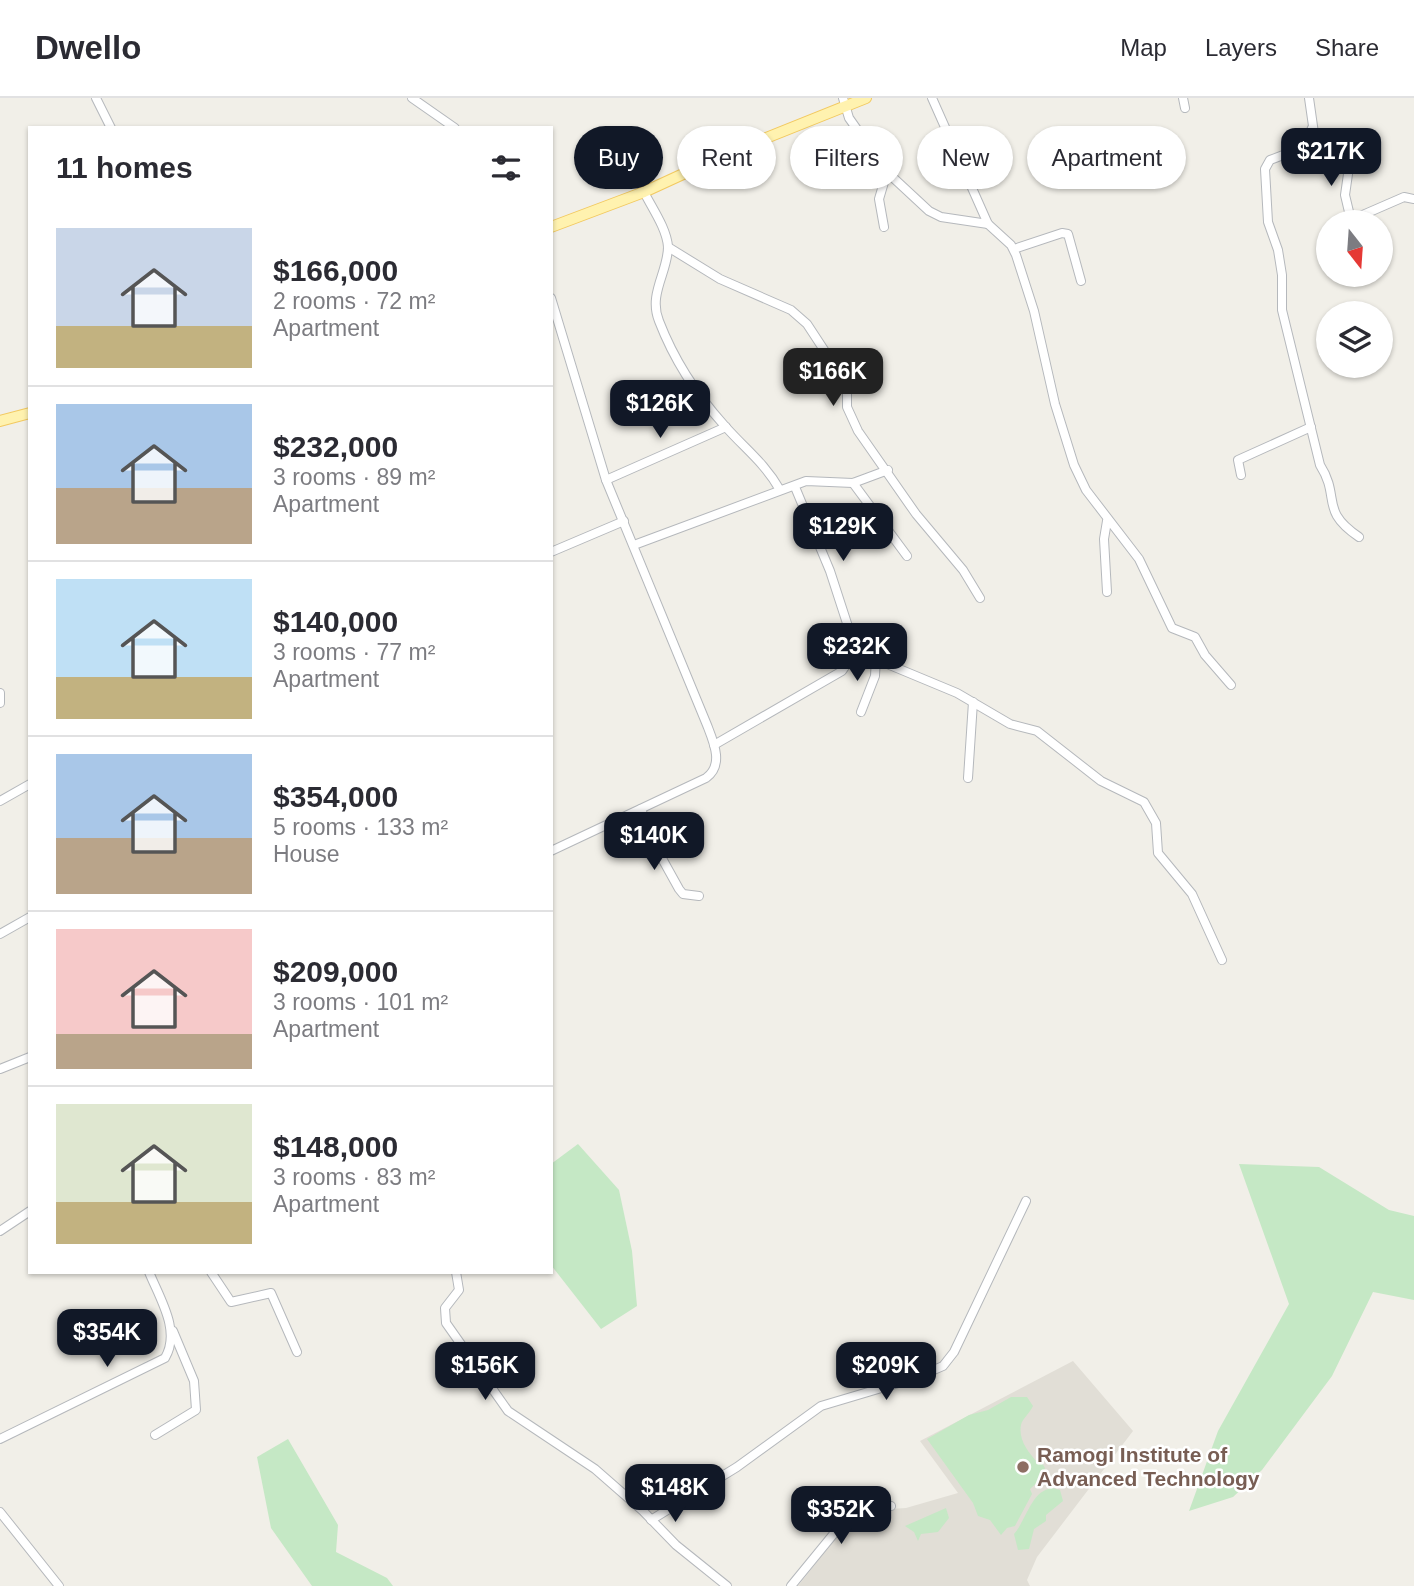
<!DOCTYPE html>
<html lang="en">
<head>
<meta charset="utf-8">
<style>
  :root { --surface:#fff; --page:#f7f7f7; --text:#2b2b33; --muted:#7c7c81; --line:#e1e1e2; --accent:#111827 }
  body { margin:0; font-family:Arial,sans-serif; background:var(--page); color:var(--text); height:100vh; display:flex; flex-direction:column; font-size:26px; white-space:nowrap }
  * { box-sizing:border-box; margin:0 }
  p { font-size:23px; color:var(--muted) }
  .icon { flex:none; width:38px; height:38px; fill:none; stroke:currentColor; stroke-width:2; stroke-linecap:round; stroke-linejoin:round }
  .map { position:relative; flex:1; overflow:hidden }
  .panel { position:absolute; left:28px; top:28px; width:525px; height:1148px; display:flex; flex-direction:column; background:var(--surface); border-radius:0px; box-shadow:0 2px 5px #0004 }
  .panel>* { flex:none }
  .top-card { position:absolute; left:574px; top:28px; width:665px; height:63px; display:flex; gap:14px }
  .needle { width:46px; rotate:163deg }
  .fabs { position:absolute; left:1316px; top:112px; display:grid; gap:14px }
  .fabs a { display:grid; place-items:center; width:77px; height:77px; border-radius:50%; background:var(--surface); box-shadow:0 2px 5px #0004; font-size:35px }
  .price { position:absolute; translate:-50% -60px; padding:0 16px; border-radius:14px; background:var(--accent); color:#fff; font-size:23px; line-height:46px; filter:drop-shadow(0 2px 4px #0008) }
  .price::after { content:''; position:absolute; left:50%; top:42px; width:21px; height:16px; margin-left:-10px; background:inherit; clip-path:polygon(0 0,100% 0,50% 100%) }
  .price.active { background:#222; color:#fff }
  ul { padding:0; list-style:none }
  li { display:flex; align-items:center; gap:21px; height:175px; padding:0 28px }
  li+li { border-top:2px solid var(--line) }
  li span { display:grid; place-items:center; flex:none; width:196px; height:140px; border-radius:0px; color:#555 }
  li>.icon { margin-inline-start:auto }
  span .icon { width:84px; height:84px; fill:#fffc; stroke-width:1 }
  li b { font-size:30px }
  h2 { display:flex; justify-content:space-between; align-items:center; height:84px; padding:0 28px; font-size:30px }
  .pill { padding:0 24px; border-radius:32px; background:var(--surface); box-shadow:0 2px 5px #0004; font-size:24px; line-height:63px }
  .pill.active { background:var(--accent); color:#fff }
  header { display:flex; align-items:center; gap:42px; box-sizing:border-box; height:98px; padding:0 35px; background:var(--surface); border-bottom:2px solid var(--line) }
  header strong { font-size:33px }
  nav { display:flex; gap:38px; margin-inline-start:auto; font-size:24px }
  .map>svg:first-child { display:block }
  .education { fill:#e1ded6 }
  .green { fill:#c5e8c5 }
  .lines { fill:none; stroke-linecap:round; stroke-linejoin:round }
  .minor-casing { stroke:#b5b8bc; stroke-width:10 }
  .major-casing { stroke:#f2c960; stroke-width:12 }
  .minor { stroke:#fff; stroke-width:8 }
  .major { stroke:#fff2af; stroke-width:10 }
  .education-dot { fill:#8d6e63; stroke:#fff; stroke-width:2.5 }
  .labels { text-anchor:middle; stroke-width:5; stroke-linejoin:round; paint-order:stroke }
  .education-label { font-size:21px; font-weight:bold; fill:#785e54; stroke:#fff; text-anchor:start }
</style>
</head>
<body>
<header>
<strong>Dwello</strong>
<nav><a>Map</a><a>Layers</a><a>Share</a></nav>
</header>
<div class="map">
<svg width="1414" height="1488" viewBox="0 0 1414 1488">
  <rect width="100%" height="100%" fill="#f1efe8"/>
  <!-- education -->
  <polygon class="education" points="1073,1263 1133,1333 1037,1459 1027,1482 1030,1488 798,1488 857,1413 906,1410 958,1395 920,1343"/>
  <!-- green -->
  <g class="green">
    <polygon points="578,1046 619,1092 632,1153 637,1208 601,1231 551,1167 551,1066"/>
    <polygon points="1239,1066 1319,1069 1389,1112 1414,1118 1414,1202 1373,1194 1332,1278 1262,1372 1233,1399 1189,1413 1218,1333 1289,1206"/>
    <path d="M1011 1299H1027L1033 1308C1030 1315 1022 1321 1021 1327 1018 1342 1029 1355 1037 1364L1040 1362 1045 1370 1041 1381 1030 1391 1032 1396 1015 1428 1007 1430 1001 1437 990 1422 978 1418 973 1405 927 1341 969 1317 988 1312Z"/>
    <polygon points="288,1341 338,1427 336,1454 387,1480 393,1488 312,1488 271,1430 257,1359"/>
    <path d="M1052 1390 1060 1392 1063 1403 1046 1417V1423L1034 1431 1029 1451 1018 1452 1014 1436C1027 1421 1031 1393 1052 1390Z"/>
    <polygon points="946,1410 949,1420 938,1434 921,1436 918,1443 914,1434 905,1428"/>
  </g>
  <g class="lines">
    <!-- minor casing -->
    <g class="minor-casing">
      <g id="minor">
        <polyline points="96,0 111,30"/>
        <polyline points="412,0 455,30"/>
        <polyline points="843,0 849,20 887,74 879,101 884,129"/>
        <polyline points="932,0 988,126 1011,147 1016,157 1034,213 1055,306 1074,367 1086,392 1139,461 1172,530 1195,539 1205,557 1231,587"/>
        <polyline points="1183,0 1185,10"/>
        <polyline points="1309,0 1314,35 1348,50 1351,55 1345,97 1350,118 1358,119 1404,99 1414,101"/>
        <path d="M1312 30 1304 49 1270 62 1265 71 1268 124 1278 152 1282 177V212L1320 367C1341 400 1319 412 1359 439"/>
        <polyline points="887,74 929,113 941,119 988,126"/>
        <path d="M644 94C652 110 667 131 668 149 668 174 648 196 659 223 674 262 696 296 724 327 745 351 764 364 780 392"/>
        <polyline points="668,149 720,181 791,212 807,226 847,287 847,309 858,333 916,416 963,472 980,500"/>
        <polyline points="1014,151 1062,135 1068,136 1081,183"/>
        <path d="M551 200 606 382 707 627C714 645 724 667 706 680L551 753"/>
        <polyline points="1241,377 1238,362 1311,329"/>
        <polyline points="606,382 726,329"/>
        <polyline points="853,385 907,458"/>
        <polyline points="634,447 806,383 853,385 888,372"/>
        <polyline points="551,454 624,423"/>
        <polyline points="1107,494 1104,441 1107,423"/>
        <polyline points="856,553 957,595 1010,626 1037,633 1101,683 1144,704 1156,725 1158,755 1192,796 1222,862"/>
        <polyline points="0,595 0,605"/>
        <polyline points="861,614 875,578 876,559"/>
        <polyline points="714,647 842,573 856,553 830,473 795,389"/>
        <polyline points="968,680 973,604"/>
        <polyline points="0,703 30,686"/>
        <polyline points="641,711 654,746 679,791 683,796 699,798"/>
        <polyline points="0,836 30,819"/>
        <polyline points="0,971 30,959"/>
        <polyline points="0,1133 30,1113"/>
        <polyline points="211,1174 231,1204 271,1195 297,1254"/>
        <polyline points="456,1174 459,1192 445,1210 446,1225 508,1313 595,1371 643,1413 676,1447 727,1488"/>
        <polyline points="155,1337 196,1312 194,1283 173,1233"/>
        <path d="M0 1341 165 1260C181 1233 160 1201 149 1174"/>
        <polyline points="0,1414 59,1488"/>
        <polyline points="651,1422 737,1369 821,1308 915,1280 943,1268 954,1254 1026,1103"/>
        <polyline points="791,1488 854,1411 891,1408"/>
      </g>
    </g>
    <!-- major casing -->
    <g class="major-casing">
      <g id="major">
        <polyline points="551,129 644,94 731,54 866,0"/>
        <polyline points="0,323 30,315"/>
      </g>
    </g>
    <!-- minor -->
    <use href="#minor" class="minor"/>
    <!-- major -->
    <use href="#major" class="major"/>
  </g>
  <!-- markers -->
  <circle class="education-dot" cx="1023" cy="1369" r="7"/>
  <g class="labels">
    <!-- education labels -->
    <g class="education-label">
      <text x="1037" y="1364">Ramogi Institute of<tspan x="1037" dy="24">Advanced Technology</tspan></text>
    </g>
  </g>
</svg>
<div class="fabs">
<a><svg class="needle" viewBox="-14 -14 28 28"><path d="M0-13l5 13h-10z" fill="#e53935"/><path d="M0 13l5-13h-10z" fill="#7c7c81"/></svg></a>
<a><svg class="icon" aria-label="layers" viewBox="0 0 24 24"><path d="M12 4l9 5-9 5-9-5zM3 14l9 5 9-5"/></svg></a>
</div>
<b class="price" style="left:1331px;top:90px">$217K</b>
<b class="price active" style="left:833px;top:310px">$166K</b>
<b class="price" style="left:660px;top:342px">$126K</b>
<b class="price" style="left:843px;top:465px">$129K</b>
<b class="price" style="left:857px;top:585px">$232K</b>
<b class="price" style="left:654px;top:774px">$140K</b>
<b class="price" style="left:107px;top:1271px">$354K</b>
<b class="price" style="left:485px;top:1304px">$156K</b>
<b class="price" style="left:886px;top:1304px">$209K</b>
<b class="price" style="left:675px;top:1426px">$148K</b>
<b class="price" style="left:841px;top:1448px">$352K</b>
<div class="top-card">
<a class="pill active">Buy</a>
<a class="pill">Rent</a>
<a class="pill">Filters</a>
<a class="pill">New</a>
<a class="pill">Apartment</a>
</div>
<section class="panel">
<h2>11 homes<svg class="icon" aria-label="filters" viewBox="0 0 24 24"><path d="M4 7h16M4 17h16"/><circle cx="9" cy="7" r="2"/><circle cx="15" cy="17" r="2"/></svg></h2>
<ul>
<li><span style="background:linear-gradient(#c9d6e8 70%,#c2b280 0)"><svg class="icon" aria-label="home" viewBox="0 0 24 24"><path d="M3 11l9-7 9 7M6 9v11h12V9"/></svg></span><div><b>$166,000</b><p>2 rooms · 72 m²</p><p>Apartment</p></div></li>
<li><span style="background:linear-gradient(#a9c7e8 60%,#b9a48a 0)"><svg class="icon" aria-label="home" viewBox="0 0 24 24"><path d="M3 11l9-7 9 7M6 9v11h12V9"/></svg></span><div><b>$232,000</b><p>3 rooms · 89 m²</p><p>Apartment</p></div></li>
<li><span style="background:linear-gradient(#bfe0f5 70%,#c2b280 0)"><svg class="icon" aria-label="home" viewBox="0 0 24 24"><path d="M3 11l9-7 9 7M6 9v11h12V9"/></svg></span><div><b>$140,000</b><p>3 rooms · 77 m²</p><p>Apartment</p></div></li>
<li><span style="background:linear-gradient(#a9c7e8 60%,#b9a48a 0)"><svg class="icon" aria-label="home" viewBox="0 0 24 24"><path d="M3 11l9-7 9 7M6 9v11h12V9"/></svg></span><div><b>$354,000</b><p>5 rooms · 133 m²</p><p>House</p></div></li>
<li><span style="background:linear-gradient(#f6c9c9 75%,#b9a48a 0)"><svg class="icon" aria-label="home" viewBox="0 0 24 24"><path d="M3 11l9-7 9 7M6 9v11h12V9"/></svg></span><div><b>$209,000</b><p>3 rooms · 101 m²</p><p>Apartment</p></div></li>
<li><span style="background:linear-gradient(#dfe7d0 70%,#c2b280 0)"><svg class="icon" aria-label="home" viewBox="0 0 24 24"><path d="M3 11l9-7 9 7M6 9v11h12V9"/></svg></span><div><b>$148,000</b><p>3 rooms · 83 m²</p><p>Apartment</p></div></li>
</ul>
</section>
</div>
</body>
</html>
